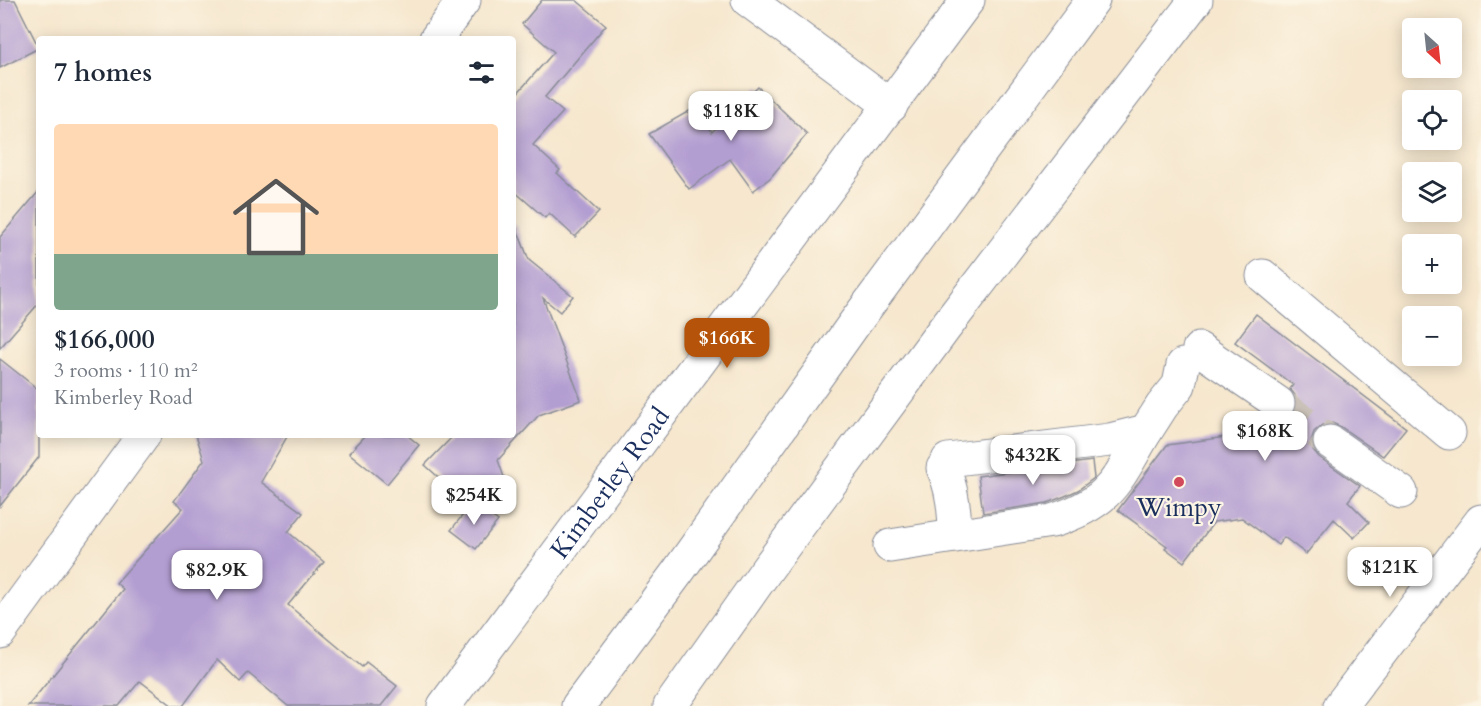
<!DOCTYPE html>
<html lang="en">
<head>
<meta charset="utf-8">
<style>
  :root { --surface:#fff; --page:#f6f6f7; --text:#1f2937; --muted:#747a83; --line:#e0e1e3; --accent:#b45309 }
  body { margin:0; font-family:Cardo,serif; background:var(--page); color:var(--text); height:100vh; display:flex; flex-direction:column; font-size:22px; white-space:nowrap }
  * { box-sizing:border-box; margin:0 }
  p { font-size:20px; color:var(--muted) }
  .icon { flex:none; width:33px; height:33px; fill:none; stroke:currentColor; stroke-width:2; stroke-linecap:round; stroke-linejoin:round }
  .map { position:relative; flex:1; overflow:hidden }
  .panel { position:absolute; left:36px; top:36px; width:480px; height:402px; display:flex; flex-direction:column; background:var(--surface); border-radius:6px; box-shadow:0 3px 15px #0003 }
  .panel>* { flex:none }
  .needle { width:39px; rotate:153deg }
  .controls { position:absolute; left:1402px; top:18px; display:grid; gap:12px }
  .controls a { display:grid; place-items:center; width:60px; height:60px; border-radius:6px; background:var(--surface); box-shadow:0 3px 15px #0003; font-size:30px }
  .price { position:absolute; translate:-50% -51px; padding:0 14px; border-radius:12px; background:#fff; color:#222; font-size:20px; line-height:39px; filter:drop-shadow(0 2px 3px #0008) }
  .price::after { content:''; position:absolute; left:50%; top:36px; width:18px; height:14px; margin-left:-9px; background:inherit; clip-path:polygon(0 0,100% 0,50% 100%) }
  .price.selected { background:var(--accent); color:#fff }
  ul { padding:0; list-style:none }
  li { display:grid; align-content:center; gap:12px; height:318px; padding:0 18px }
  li+li { border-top:2px solid var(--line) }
  li span { display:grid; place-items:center; height:186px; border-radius:6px; color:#555 }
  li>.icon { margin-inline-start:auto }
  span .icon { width:108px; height:108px; fill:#fffc; stroke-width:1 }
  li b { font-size:26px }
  h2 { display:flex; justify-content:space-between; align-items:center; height:72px; padding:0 18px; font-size:26px }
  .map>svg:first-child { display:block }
  .building { fill:#b39ed2 }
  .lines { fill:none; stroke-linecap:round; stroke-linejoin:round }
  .minor-tunnel { stroke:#cac2b8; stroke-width:33; stroke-dasharray:33 16; stroke-linecap:butt }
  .minor-casing { stroke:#888b96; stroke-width:35 }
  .highway-casing { stroke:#888b96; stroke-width:35 }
  .minor { stroke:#fff; stroke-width:33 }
  .highway { stroke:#fff; stroke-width:33 }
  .poi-dot { fill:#d1495b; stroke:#fcf5e5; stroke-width:2 }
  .labels { text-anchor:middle; stroke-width:4.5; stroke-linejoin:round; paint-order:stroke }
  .street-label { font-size:26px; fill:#1b2f5e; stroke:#fcf5e5 }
  .poi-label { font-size:26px; fill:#1b2f5e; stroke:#fcf5e5 }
</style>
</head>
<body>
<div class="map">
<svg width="1481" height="706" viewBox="0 0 1481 706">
  <rect width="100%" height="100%" fill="#fcf5e5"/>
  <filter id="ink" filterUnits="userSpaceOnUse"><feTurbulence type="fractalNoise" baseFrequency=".0167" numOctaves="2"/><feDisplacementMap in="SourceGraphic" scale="12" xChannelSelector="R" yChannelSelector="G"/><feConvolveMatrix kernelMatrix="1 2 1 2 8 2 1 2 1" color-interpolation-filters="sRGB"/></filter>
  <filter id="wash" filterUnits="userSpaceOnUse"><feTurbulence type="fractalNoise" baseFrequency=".008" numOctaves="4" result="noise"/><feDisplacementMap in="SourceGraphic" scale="24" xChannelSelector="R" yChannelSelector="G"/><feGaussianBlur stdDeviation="1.35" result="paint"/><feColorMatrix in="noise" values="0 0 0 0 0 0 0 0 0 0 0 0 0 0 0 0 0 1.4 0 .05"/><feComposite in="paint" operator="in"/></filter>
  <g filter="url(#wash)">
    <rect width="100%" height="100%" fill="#f6e7ce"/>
    <g id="blocks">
      <!-- building -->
      <g class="building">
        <polygon points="0,0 15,0 39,48 0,68"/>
        <polygon points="542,0 576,0 606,25 545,97 563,112 533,145 560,170 557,173 599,212 575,237 549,213 545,218 513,190 513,98 554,52 522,24"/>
        <polygon points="758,87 807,134 770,178 753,191 730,159 689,189 649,134 698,106 712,132"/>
        <polygon points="39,191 39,303 0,348 0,237"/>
        <polygon points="515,224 529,260 573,296 560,312 543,298 581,400 539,415 498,460 504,477 457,494 425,465 454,435 513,435 513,225"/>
        <polygon points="1256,314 1406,428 1383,456 1341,427 1332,423 1322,425 1314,432 1311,441 1313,450 1319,457 1360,486 1348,501 1369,522 1354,538 1334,519 1306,554 1284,537 1278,545 1242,518 1214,522 1184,562 1165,548 1167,546 1118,510 1167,445 1256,433 1267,418 1277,422 1286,420 1293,414 1297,404 1295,395 1290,389 1293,385 1235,342"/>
        <polygon points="0,359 39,390 39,457 0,506"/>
        <polygon points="196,435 288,435 261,482 303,513 288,532 324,562 288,605 362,667 366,662 397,686 381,706 288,706 248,673 240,682 217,660 183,706 173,706 140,681 119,706 28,706 123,589 116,583 183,508 174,501 204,460"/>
        <polygon points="366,435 407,435 419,445 387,484 349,453"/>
        <polygon points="1092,461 1094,478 1078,490 1065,496 1047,503 983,513 978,476"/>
        <polygon points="473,502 498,521 476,549 451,530"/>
      </g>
    </g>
  </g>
  <g filter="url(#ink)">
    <use href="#blocks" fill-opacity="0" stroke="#888b96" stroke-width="1.5"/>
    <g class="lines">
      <!-- minor-tunnel -->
      <polyline class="minor-tunnel" points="1278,403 1330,442"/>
      <!-- minor casing -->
      <g class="minor-casing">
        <g id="minor">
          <polyline points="748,0 891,106"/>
          <polyline points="436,39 464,0"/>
          <polyline points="1263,276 1449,433"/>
          <polyline points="1199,349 1278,403"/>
          <polyline points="1330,442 1401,492"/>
          <polyline points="948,460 1110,440 1146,431 1162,406 1179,385 1183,365"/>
          <path d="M943 468C953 489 955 513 955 536"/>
          <path d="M890 546 1052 521C1112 502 1116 481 1146 431"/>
          <polyline points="0,632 144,435"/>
          <path id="s1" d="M444 706 968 0"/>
          <polyline points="1340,706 1481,521"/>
        </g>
      </g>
      <!-- highway casing -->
      <g class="highway-casing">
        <g id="highway">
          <polyline points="578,706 677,573 854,324 1093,0"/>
          <polyline points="670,706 767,569 944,329 1196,0"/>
        </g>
      </g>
      <!-- minor -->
      <use href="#minor" class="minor"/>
      <!-- highway -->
      <use href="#highway" class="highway"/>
    </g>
  </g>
  <!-- markers -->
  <circle class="poi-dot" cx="1179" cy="482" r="6"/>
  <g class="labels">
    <!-- street labels -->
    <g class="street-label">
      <text dy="9" stroke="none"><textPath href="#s1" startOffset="278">Kimberley Road</textPath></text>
    </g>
    <!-- poi labels -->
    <g class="poi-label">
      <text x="1179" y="516">Wimpy</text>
    </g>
  </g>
</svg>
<div class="controls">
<a><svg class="needle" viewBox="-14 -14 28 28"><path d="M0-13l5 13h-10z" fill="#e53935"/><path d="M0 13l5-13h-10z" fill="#747a83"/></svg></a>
<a><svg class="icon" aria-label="locate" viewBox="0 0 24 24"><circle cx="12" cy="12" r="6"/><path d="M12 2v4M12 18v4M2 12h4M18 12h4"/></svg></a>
<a><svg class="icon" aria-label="layers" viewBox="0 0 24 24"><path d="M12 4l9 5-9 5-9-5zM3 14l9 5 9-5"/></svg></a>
<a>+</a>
<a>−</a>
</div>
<b class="price" style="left:731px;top:142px">$118K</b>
<b class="price selected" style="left:727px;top:369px">$166K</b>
<b class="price" style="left:1265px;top:462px">$168K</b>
<b class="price" style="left:1033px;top:486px">$432K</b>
<b class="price" style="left:474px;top:526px">$254K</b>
<b class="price" style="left:1390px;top:598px">$121K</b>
<b class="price" style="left:217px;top:601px">$82.9K</b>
<section class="panel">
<h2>7 homes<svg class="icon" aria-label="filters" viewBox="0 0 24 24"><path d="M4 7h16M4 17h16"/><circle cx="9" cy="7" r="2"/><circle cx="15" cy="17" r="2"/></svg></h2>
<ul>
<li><span style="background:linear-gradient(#ffd9b3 70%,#7fa58c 0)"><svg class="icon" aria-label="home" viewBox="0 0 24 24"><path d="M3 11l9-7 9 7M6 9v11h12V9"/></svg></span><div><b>$166,000</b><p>3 rooms · 110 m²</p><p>Kimberley Road</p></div></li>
</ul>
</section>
</div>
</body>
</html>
